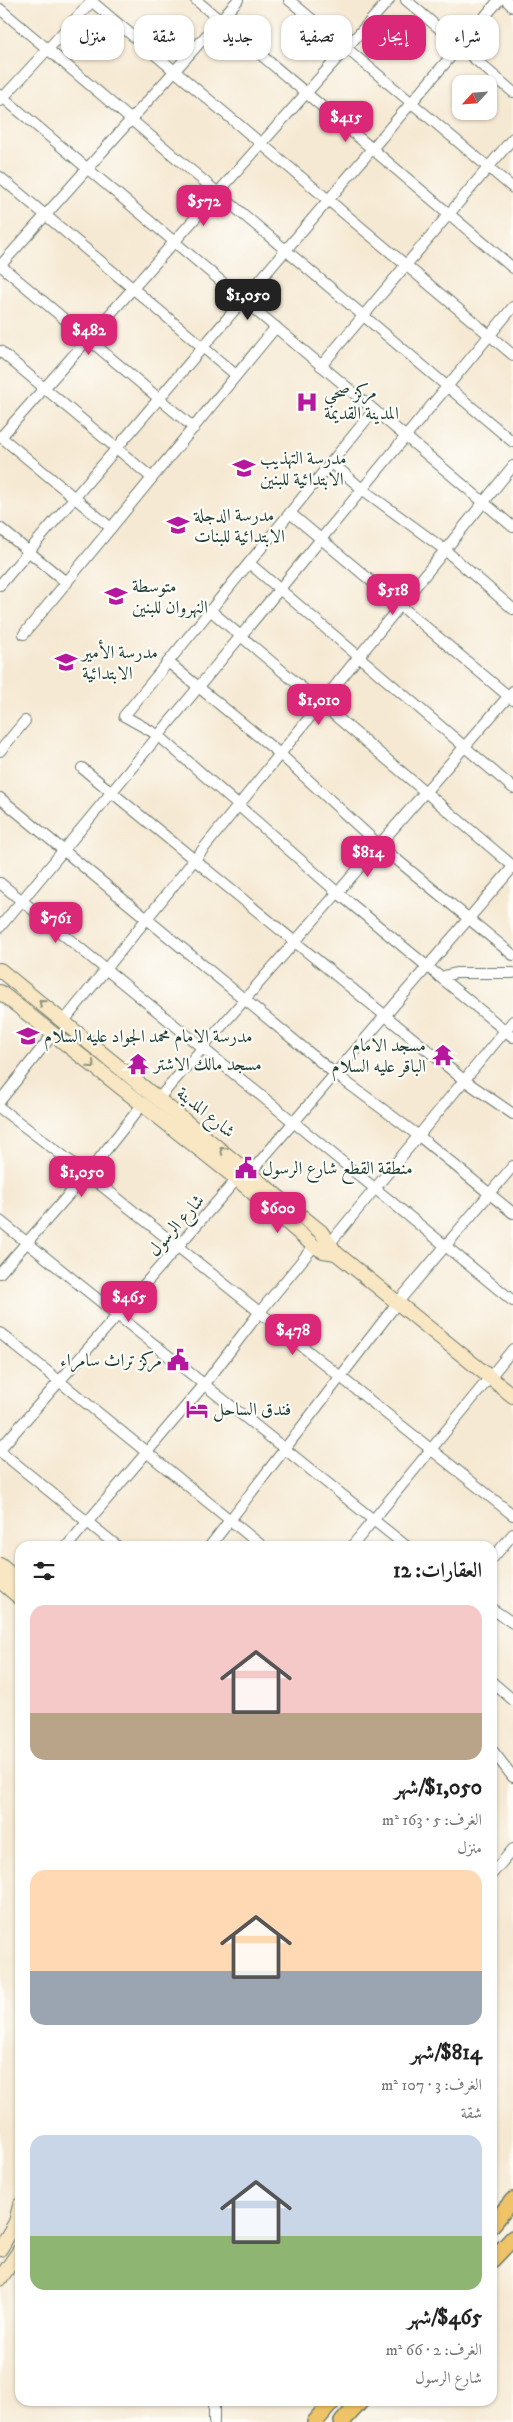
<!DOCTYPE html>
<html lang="ar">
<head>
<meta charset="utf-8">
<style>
  :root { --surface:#fff; --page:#f2f2f2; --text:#222; --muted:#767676; --accent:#db2777 }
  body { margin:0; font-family:"IM FELL DW Pica",Amiri,serif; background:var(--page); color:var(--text); direction:rtl; height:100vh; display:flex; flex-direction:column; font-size:19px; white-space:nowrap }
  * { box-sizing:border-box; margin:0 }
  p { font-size:16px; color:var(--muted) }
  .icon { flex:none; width:28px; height:28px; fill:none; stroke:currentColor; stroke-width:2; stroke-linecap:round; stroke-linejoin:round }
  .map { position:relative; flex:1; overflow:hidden; direction:ltr }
  .details { position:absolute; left:15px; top:1541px; width:482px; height:865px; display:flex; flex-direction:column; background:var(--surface); border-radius:15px; box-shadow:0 1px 4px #0004; direction:rtl }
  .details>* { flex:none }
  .hud { position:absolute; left:15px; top:15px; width:484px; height:45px; direction:rtl; display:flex; gap:10px }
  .needle { width:32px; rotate:244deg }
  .fabs { position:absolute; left:452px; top:75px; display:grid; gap:10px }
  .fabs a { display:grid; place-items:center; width:45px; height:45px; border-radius:10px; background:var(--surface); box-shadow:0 1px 4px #0004; font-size:25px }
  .price { position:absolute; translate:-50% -42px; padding:0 11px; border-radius:10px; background:var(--accent); color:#fff; font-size:16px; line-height:32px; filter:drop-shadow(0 1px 2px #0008) }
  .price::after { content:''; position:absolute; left:50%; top:30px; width:15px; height:11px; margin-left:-8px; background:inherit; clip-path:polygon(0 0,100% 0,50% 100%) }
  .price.on { background:#222; color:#fff }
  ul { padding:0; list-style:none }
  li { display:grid; align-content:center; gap:10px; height:265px; padding:0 15px }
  li span { display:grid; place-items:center; height:155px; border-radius:15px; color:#555 }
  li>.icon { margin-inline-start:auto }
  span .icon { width:90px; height:90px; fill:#fffc; stroke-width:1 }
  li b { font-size:21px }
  h2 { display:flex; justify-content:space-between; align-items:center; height:60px; padding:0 15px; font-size:21px }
  .tag { padding:0 18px; border-radius:15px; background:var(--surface); box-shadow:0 1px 4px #0004; font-size:18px; line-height:45px }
  .tag.on { background:var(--accent); color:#fff }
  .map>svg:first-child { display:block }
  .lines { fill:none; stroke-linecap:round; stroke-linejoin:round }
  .minor-casing { stroke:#6a796c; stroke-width:12 }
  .secondary-casing { stroke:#6a796c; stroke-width:16 }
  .primary-casing { stroke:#6a796c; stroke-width:18 }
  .minor { stroke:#fff; stroke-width:10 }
  .secondary { stroke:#f9e7c3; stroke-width:14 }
  .primary { stroke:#efc469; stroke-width:15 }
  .oneway { stroke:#8c927c }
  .labels { text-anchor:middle; stroke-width:4.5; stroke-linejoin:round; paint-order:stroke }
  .poi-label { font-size:18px; fill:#1f3d34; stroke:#fdfcf7; text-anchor:start }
  .street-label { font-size:18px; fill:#1f3d34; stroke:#fdfcf7 }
</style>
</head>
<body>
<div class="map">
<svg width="513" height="2422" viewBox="0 0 513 2422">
  <rect width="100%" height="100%" fill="#fdfcf7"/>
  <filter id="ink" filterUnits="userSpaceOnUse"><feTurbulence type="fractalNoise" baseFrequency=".02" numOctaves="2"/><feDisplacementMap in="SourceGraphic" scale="10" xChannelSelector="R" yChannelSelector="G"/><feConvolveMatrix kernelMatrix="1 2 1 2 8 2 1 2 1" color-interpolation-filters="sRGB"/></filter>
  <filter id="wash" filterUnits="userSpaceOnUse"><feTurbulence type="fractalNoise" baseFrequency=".0096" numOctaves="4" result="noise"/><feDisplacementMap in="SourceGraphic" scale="20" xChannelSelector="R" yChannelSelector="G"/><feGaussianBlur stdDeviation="1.12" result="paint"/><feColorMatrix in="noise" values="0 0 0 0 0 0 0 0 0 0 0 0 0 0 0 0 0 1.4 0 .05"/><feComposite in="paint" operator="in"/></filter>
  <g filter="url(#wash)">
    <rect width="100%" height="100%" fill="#f6e9d3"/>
  </g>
  <g filter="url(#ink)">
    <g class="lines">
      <!-- minor casing -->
      <g class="minor-casing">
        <g id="minor">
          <polyline points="90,0 513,355"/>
          <polyline points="196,0 513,268"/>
          <polyline points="289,0 513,188"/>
          <polyline points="406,0 513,92"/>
          <polyline points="506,0 513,7"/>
          <polyline points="0,9 513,442"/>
          <polyline points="0,95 513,527"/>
          <polyline points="0,101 93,0"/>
          <polyline points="0,177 236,375"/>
          <polyline points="0,265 194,428"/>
          <polyline points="0,266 238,0"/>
          <polyline points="0,351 152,478"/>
          <polyline points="321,366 513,138"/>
          <polyline points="374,410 124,716 158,735 338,893 513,1037"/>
          <polyline points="0,436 111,528"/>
          <polyline points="0,438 389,0"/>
          <polyline points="331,462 362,489 445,550 513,609"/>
          <polyline points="290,513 513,700"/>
          <polyline points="0,528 67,583"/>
          <polyline points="249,563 513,788"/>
          <polyline points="0,585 499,0"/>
          <polyline points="210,610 513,866"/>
          <polyline points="24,634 276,327"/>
          <polyline points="168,662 280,754 379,845 513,955"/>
          <polyline points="0,751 25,721"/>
          <polyline points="82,768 464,1080 513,1114"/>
          <polyline points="0,798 334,1073 419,1136 513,1213"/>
          <polyline points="0,883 513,1301"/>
          <polyline points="0,927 513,307"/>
          <polyline points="440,977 456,973 513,973"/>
          <polyline points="64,1021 513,466"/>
          <polyline points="159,1098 513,691"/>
          <polyline points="0,1101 53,1034"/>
          <polyline points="0,1108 87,1174 513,1515"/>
          <polyline points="250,1173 513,867"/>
          <polyline points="0,1221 406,1546"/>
          <polyline points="326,1248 513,1021"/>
          <polyline points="0,1273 87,1174 142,1105"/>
          <polyline points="0,1333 262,1546"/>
          <polyline points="0,1449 237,1179"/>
          <polyline points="0,1451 117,1546"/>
          <polyline points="67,1546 204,1385 259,1313 314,1246"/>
          <polyline points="210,1546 398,1302 513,1166"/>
          <polyline points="352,1546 513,1349"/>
          <polyline points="492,1559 513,1534"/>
          <polyline points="492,1609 513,1623"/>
          <polyline points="492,1682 513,1700"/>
          <polyline points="492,1750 513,1777"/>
          <polyline points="492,1874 513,1849"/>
          <polyline points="214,2401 214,2422"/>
        </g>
      </g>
      <!-- secondary casing -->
      <g class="secondary-casing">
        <g id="secondary">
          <polyline points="0,970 321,1232 336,1253 513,1396"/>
          <polyline points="0,992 237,1179 314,1246 323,1251 336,1253"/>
          <polyline points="0,1565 20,1582"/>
          <polyline points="0,1581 20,1598"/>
          <polyline points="0,2249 16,2222 20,2205"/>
          <polyline points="0,2279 20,2250"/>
        </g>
      </g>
      <!-- primary casing -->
      <g class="primary-casing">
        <g id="primary">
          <polyline points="492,2225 513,2200"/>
          <polyline points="492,2260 513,2238"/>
          <polyline points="315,2422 333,2401"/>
          <polyline points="342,2422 361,2401"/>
        </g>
      </g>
      <!-- minor -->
      <use href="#minor" class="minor"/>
      <!-- secondary -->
      <use href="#secondary" class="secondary"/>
      <!-- primary -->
      <use href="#primary" class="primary"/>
    </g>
    <!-- one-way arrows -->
    <defs><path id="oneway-chevron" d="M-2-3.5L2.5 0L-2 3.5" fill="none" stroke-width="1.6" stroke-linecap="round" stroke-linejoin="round" transform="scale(1.25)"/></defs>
    <g class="oneway">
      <use href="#oneway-chevron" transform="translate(42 1003) rotate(-141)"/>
      <use href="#oneway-chevron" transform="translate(92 1065) rotate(39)"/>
      <use href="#oneway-chevron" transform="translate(223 1150) rotate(-141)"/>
    </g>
  </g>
  <!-- icons -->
  <defs>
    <g id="hospital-bare" transform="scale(1.725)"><path d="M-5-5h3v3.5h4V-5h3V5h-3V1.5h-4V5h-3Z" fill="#b5179e" stroke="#fdfcf7" stroke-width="2.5" paint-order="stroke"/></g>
    <g id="school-bare" transform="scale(1.725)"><path d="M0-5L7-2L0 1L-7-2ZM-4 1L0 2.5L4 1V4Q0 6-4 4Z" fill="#b5179e" stroke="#fdfcf7" stroke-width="2.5" paint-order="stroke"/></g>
    <g id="temple-bare" transform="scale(1.725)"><path d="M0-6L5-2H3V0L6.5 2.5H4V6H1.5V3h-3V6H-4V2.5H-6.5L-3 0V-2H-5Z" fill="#b5179e" stroke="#fdfcf7" stroke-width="2.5" paint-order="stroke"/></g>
    <g id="civic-bare" transform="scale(1.725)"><path d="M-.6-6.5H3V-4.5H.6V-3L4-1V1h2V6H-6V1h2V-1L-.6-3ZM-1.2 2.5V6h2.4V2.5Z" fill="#b5179e" stroke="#fdfcf7" stroke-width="2.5" paint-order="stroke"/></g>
    <g id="hotel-bare" transform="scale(1.725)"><path d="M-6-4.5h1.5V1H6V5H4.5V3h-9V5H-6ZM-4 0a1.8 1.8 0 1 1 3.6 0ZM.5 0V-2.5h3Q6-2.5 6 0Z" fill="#b5179e" stroke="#fdfcf7" stroke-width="2.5" paint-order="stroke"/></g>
  </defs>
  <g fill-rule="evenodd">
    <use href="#hospital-bare" x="307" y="402"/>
    <use href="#school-bare" x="244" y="468"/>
    <use href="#school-bare" x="178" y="525"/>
    <use href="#school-bare" x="116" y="596"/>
    <use href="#school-bare" x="66" y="662"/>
    <use href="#school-bare" x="28" y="1036"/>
    <use href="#temple-bare" x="443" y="1055"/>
    <use href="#temple-bare" x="138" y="1064"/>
    <use href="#civic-bare" x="246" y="1168"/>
    <use href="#civic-bare" x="178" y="1360"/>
    <use href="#hotel-bare" x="197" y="1409"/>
  </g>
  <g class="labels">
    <!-- poi labels -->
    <g class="poi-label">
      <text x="324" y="398">مركز صحي<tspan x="324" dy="21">المدينة القديمة</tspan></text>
      <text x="260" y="464">مدرسة التهذيب<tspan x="260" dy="21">الابتدائية للبنين</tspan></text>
      <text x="194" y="521">مدرسة الدجلة<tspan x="194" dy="21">الابتدائية للبنات</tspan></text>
      <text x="132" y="592">متوسطة<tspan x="132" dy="21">النهروان للبنين</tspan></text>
      <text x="82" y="658">مدرسة الأمير<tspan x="82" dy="21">الابتدائية</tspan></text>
      <text x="44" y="1042">مدرسة الامام محمد الجواد عليه السلام</text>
      <text x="426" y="1051" text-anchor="end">مسجد الامام<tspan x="426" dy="21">الباقر عليه السلام</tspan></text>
      <text x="154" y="1070">مسجد مالك الاشتر</text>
      <text x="262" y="1174">منطقة القطع شارع الرسول</text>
      <text x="162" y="1366" text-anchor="end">مركز تراث سامراء</text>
      <text x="213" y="1415">فندق الساحل</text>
    </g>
    <!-- street labels -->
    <g class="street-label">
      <text transform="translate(206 1112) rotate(39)" y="6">شارع المدينة</text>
      <text transform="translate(176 1225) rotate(-49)" y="6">شارع الرسول</text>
    </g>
  </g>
</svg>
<div class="fabs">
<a><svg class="needle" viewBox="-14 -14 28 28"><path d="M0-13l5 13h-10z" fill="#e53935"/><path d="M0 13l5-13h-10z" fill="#767676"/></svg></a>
</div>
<b class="price" style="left:346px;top:143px">$415</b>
<b class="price" style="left:204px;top:227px">$572</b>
<b class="price on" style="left:248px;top:321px">$1,050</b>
<b class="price" style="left:89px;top:356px">$482</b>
<b class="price" style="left:393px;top:616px">$518</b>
<b class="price" style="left:319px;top:726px">$1,010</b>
<b class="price" style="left:368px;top:878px">$814</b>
<b class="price" style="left:56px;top:944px">$761</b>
<b class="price" style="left:82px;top:1198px">$1,050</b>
<b class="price" style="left:278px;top:1234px">$600</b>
<b class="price" style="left:129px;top:1323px">$465</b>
<b class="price" style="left:293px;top:1356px">$478</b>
<div class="hud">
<a class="tag">شراء</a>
<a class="tag on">إيجار</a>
<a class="tag">تصفية</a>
<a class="tag">جديد</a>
<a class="tag">شقة</a>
<a class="tag">منزل</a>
</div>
<section class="details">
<h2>العقارات: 12<svg class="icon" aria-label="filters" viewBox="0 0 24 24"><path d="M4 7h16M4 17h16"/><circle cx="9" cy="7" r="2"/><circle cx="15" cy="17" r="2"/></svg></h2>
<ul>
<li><span style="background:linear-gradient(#f6c9c9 70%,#b9a48a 0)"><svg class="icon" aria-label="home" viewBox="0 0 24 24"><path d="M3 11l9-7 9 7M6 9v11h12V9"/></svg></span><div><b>$1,050/شهر</b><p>الغرف: 5 · 163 m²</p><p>منزل</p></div></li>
<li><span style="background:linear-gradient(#ffd9b3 65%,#9aa5b1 0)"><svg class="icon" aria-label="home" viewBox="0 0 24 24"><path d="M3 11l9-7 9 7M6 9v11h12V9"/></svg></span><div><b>$814/شهر</b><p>الغرف: 3 · 107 m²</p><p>شقة</p></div></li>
<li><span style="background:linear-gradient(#c9d6e8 65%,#8fb573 0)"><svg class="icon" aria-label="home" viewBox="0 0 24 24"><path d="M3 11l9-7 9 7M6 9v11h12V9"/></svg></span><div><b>$465/شهر</b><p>الغرف: 2 · 66 m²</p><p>شارع الرسول</p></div></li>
</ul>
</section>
</div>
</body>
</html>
